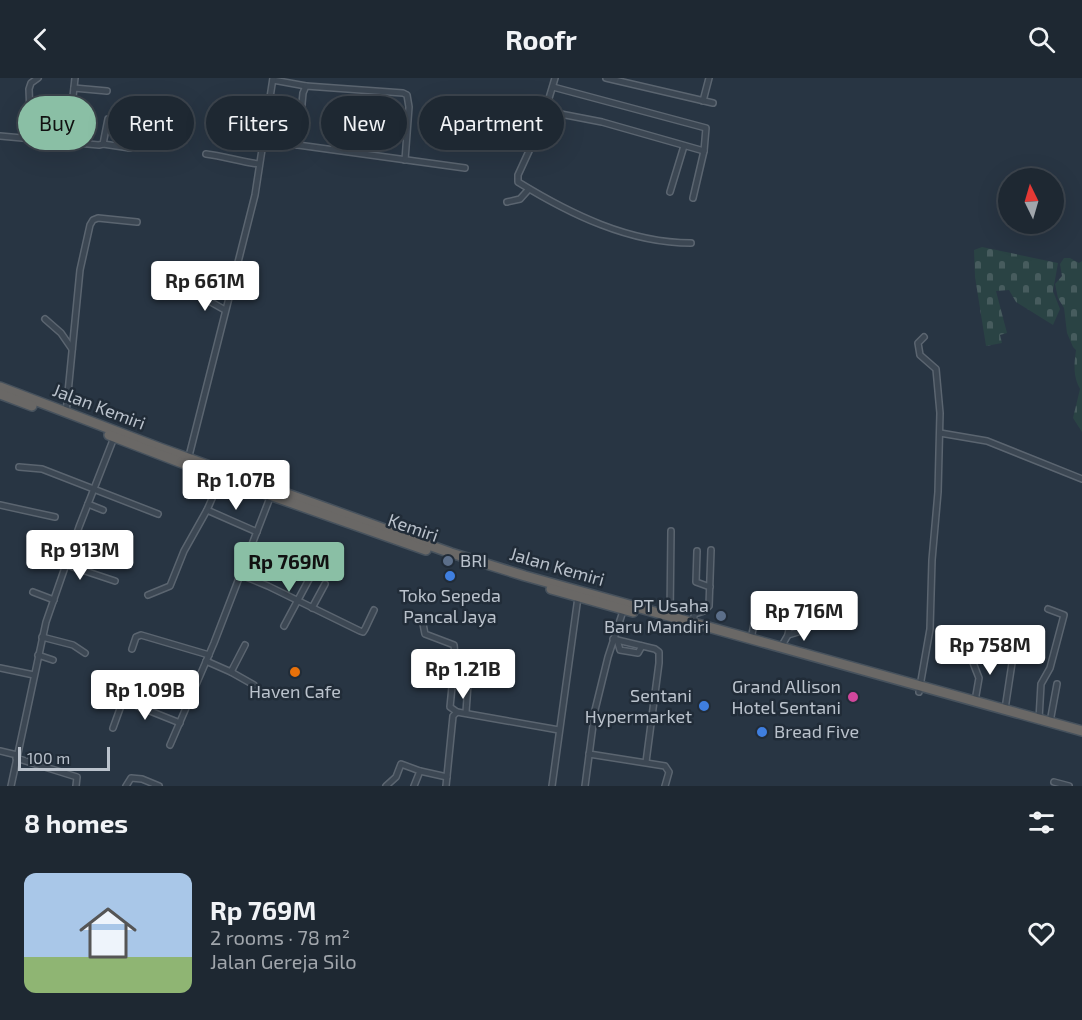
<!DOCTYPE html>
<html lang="en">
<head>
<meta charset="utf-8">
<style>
  :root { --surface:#1e2832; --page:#2b343e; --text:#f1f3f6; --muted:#a1a6ac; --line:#3c444d; --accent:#8abfa5 }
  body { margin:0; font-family:"Exo 2",sans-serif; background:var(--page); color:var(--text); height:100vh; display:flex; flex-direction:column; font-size:22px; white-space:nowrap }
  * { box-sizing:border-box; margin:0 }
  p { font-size:20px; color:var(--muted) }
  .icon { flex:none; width:33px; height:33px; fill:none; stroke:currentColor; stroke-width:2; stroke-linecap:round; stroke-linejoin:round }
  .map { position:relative; height:708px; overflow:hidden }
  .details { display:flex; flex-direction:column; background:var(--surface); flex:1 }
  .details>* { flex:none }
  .guide { position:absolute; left:18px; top:18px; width:600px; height:54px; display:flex; gap:12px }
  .needle { width:39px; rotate:355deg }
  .tools { position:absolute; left:998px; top:90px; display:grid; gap:12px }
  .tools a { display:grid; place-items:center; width:66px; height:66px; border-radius:50%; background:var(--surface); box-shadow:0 6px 24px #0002,0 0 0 2px var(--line); font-size:30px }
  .scale { position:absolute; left:18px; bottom:15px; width:92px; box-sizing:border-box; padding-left:6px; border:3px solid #bac2cc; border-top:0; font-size:16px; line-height:21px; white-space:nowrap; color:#bac2cc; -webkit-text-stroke:4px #212c38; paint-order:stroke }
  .price { position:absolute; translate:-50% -51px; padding:0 14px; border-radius:6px; background:#fff; color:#222; font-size:20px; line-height:39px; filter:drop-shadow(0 2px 3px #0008) }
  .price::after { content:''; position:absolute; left:50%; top:36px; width:18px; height:14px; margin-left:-9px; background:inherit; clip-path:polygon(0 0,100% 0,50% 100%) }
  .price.on { background:var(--accent); color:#111 }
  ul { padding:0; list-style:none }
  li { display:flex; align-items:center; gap:18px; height:150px; padding:0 24px }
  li+li { border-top:2px solid var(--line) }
  li span { display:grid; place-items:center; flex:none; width:168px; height:120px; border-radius:12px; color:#555 }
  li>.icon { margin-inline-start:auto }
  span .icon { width:72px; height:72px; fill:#fffc; stroke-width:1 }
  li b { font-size:26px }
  h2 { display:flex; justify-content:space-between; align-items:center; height:72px; padding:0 24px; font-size:26px }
  .pill { padding:0 21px; border-radius:27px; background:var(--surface); box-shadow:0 6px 24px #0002,0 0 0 2px var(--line); font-size:21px; line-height:54px }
  .pill.on { background:var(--accent); color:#111 }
  header { display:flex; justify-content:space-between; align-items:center; height:78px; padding:0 24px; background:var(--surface); font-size:27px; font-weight:700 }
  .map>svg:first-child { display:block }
  .cemetery { fill:url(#cemetery-stones) }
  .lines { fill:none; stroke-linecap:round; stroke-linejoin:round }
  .minor-casing { stroke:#5b6570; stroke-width:8 }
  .trunk-casing { stroke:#47525d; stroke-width:12 }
  .minor { stroke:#3c4753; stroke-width:5 }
  .trunk { stroke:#6a6866; stroke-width:9 }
  .service-dot { fill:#5c6f8a; stroke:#212c38; stroke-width:2 }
  .shop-dot { fill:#3f7fe0; stroke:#212c38; stroke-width:2 }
  .food-dot { fill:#e8710a; stroke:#212c38; stroke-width:2 }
  .hotel-dot { fill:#d1479c; stroke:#212c38; stroke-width:2 }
  .labels { text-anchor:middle; stroke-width:5; stroke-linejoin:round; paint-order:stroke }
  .street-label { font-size:18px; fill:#bac2cc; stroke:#212c38 }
  .poi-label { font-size:18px; fill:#bac2cc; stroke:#212c38; text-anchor:end }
</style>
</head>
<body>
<header><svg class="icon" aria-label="back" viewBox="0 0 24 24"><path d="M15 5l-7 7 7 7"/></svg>Roofr<svg class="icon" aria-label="search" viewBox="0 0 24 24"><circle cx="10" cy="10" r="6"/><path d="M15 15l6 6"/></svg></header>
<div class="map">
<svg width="1082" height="708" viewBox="0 0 1082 708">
  <defs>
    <pattern id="cemetery-stones" width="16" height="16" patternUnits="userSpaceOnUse" patternTransform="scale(1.5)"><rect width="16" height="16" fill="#2a4344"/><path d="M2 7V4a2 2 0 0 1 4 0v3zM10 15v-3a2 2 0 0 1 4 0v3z" fill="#475c5e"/></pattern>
  </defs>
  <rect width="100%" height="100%" fill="#283543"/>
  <!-- cemetery -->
  <g class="cemetery">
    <polygon points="982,169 1058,185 1053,213 1060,231 1053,247 1016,224 1009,212 996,213 1007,255 1000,257 1002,265 986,268 975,199 974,172"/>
    <path d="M1064 180H1070L1079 185 1082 183V354L1073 340 1080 311C1073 298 1074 287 1076 272L1073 269 1067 255 1064 230 1058 220 1055 206 1062 198 1060 186Z"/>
  </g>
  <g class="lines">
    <!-- minor casing -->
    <g class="minor-casing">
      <g id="minor">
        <path d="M555 0 541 47 518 97V104C570 136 629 165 691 165"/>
        <polyline points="606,0 713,25"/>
        <polyline points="273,2 306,8"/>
        <polyline points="553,9 706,50 704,73 693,120"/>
        <polyline points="74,10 107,13"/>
        <polyline points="703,23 709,0"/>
        <polyline points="545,33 602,44 704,73"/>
        <polyline points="0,58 99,67 103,66 108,41"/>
        <polyline points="31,61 29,11 31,5 38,0"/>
        <polyline points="68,65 75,0"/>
        <polyline points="103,66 130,70"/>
        <polyline points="263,66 298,67 465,90"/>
        <polyline points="298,67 303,15 306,8 403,15 407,17 409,29 405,82"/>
        <path d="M206 76C224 78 241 84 259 86"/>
        <polyline points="670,114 684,68"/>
        <polyline points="507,124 520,121 529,111"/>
        <polyline points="195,215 225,232"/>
        <polyline points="45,241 61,255 72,271"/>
        <polyline points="66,335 80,192 90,147 93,142 98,140 137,144"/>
        <polyline points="940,355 987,363 1082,401"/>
        <polyline points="188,382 255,117 273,0"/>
        <polyline points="19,389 42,391 158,436"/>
        <polyline points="88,426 103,432"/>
        <polyline points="0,427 55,439"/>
        <polyline points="207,432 257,454"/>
        <polyline points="697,473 696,504 710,509"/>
        <polyline points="52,482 115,503"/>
        <polyline points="239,496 268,508 360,553 363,554 365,551 374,532"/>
        <polyline points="33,514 54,522"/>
        <polyline points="148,517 170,508 184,473 207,432 221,400"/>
        <polyline points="312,530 325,506"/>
        <polyline points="670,538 671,453"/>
        <polyline points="422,541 425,556 454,567 455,578 450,629 457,634"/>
        <polyline points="691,545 695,536 704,533 709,528 711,472"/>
        <polyline points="284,548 314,492"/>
        <polyline points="788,557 798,554 804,547"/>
        <polyline points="42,559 73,567 85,575"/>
        <polyline points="613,561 655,571 659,574 659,585 646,684"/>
        <polyline points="751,561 754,546"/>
        <polyline points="617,562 620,572 638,575 642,568"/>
        <polyline points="781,569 788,557 794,519"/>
        <polyline points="132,571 136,559 141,557 209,577"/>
        <polyline points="971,572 972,582 979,600 975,623"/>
        <polyline points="38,577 53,582"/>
        <polyline points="206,583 231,594 245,567"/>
        <polyline points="0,590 34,597"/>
        <polyline points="231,594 254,607"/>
        <polyline points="919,614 930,551 932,482 938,414 940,335 936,291 920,277 918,265 924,259"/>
        <polyline points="1005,631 1012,585"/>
        <polyline points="466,634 468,606"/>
        <polyline points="1039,641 1041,606 1050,590 1064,537 1048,531"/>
        <polyline points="1050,644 1057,606"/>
        <polyline points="113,650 122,625 125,623 180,645"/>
        <polyline points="170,667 214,565 271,417"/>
        <polyline points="0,673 17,677"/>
        <polyline points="589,676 665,688 669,694 665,708"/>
        <polyline points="16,680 77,699 76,708"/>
        <polyline points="1054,704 1069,708"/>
        <polyline points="11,708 46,544 79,449 115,357"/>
        <polyline points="126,708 131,700 142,701 159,708"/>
        <polyline points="386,708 396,699 401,686 420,693"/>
        <polyline points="414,708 420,693 447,699"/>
        <polyline points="446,708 453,638 457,634 559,652"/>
        <polyline points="552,708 578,519"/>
        <polyline points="585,708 595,632 608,579 624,530"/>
      </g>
    </g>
    <!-- trunk casing -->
    <g class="trunk-casing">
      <g id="trunk">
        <polyline points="0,309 160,370 451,475 525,498 1082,653"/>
        <polyline points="0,316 32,328"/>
        <polyline points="109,357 221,400 426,472"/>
        <polyline points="551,511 633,534"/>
      </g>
    </g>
    <!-- minor -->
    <use href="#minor" class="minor"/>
    <!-- trunk -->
    <use href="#trunk" class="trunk"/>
  </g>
  <!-- markers -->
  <g class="service-dot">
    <circle cx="448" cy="483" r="6"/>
    <circle cx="721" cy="538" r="6"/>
  </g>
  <g class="shop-dot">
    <circle cx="450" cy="498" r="6"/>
    <circle cx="704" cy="628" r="6"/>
    <circle cx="762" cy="654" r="6"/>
  </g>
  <circle class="food-dot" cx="295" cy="594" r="6"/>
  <circle class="hotel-dot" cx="853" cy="619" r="6"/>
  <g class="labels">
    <!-- street labels -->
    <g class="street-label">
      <text transform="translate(99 329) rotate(21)" y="6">Jalan Kemiri</text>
      <text transform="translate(413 450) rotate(19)" y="6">Kemiri</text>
      <text transform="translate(557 489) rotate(16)" y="6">Jalan Kemiri</text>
    </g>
    <!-- poi labels -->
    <g class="poi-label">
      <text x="460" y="489" text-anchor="start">BRI</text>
      <text x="450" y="524" text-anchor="middle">Toko Sepeda<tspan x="450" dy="21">Pancal Jaya</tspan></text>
      <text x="709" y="534">PT Usaha<tspan x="709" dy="21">Baru Mandiri</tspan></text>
      <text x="841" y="615">Grand Allison<tspan x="841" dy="21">Hotel Sentani</tspan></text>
      <text x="295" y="620" text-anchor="middle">Haven Cafe</text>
      <text x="692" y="624">Sentani<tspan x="692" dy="21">Hypermarket</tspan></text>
      <text x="774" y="660" text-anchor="start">Bread Five</text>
    </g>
  </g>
</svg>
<div class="tools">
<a><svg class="needle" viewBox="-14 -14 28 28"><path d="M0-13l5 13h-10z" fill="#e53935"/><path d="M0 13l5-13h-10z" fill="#a1a6ac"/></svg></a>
</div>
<div class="scale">100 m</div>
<b class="price" style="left:205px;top:234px">Rp 661M</b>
<b class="price" style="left:236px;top:433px">Rp 1.07B</b>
<b class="price" style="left:80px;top:503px">Rp 913M</b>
<b class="price on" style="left:289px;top:515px">Rp 769M</b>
<b class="price" style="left:804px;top:564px">Rp 716M</b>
<b class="price" style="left:990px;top:598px">Rp 758M</b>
<b class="price" style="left:463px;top:622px">Rp 1.21B</b>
<b class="price" style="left:145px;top:643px">Rp 1.09B</b>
<div class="guide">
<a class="pill on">Buy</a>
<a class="pill">Rent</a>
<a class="pill">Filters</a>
<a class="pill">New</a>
<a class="pill">Apartment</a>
</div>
</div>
<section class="details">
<h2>8 homes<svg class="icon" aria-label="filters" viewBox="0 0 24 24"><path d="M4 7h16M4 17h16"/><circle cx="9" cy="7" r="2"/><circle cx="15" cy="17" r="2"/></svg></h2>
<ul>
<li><span style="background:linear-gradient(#a9c7e8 70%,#8fb573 0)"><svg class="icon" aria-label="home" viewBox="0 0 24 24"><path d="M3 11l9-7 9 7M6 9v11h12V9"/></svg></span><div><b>Rp 769M</b><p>2 rooms · 78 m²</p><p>Jalan Gereja Silo</p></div><svg class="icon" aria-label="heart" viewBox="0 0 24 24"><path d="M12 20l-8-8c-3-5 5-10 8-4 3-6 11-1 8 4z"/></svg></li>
</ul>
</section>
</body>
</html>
